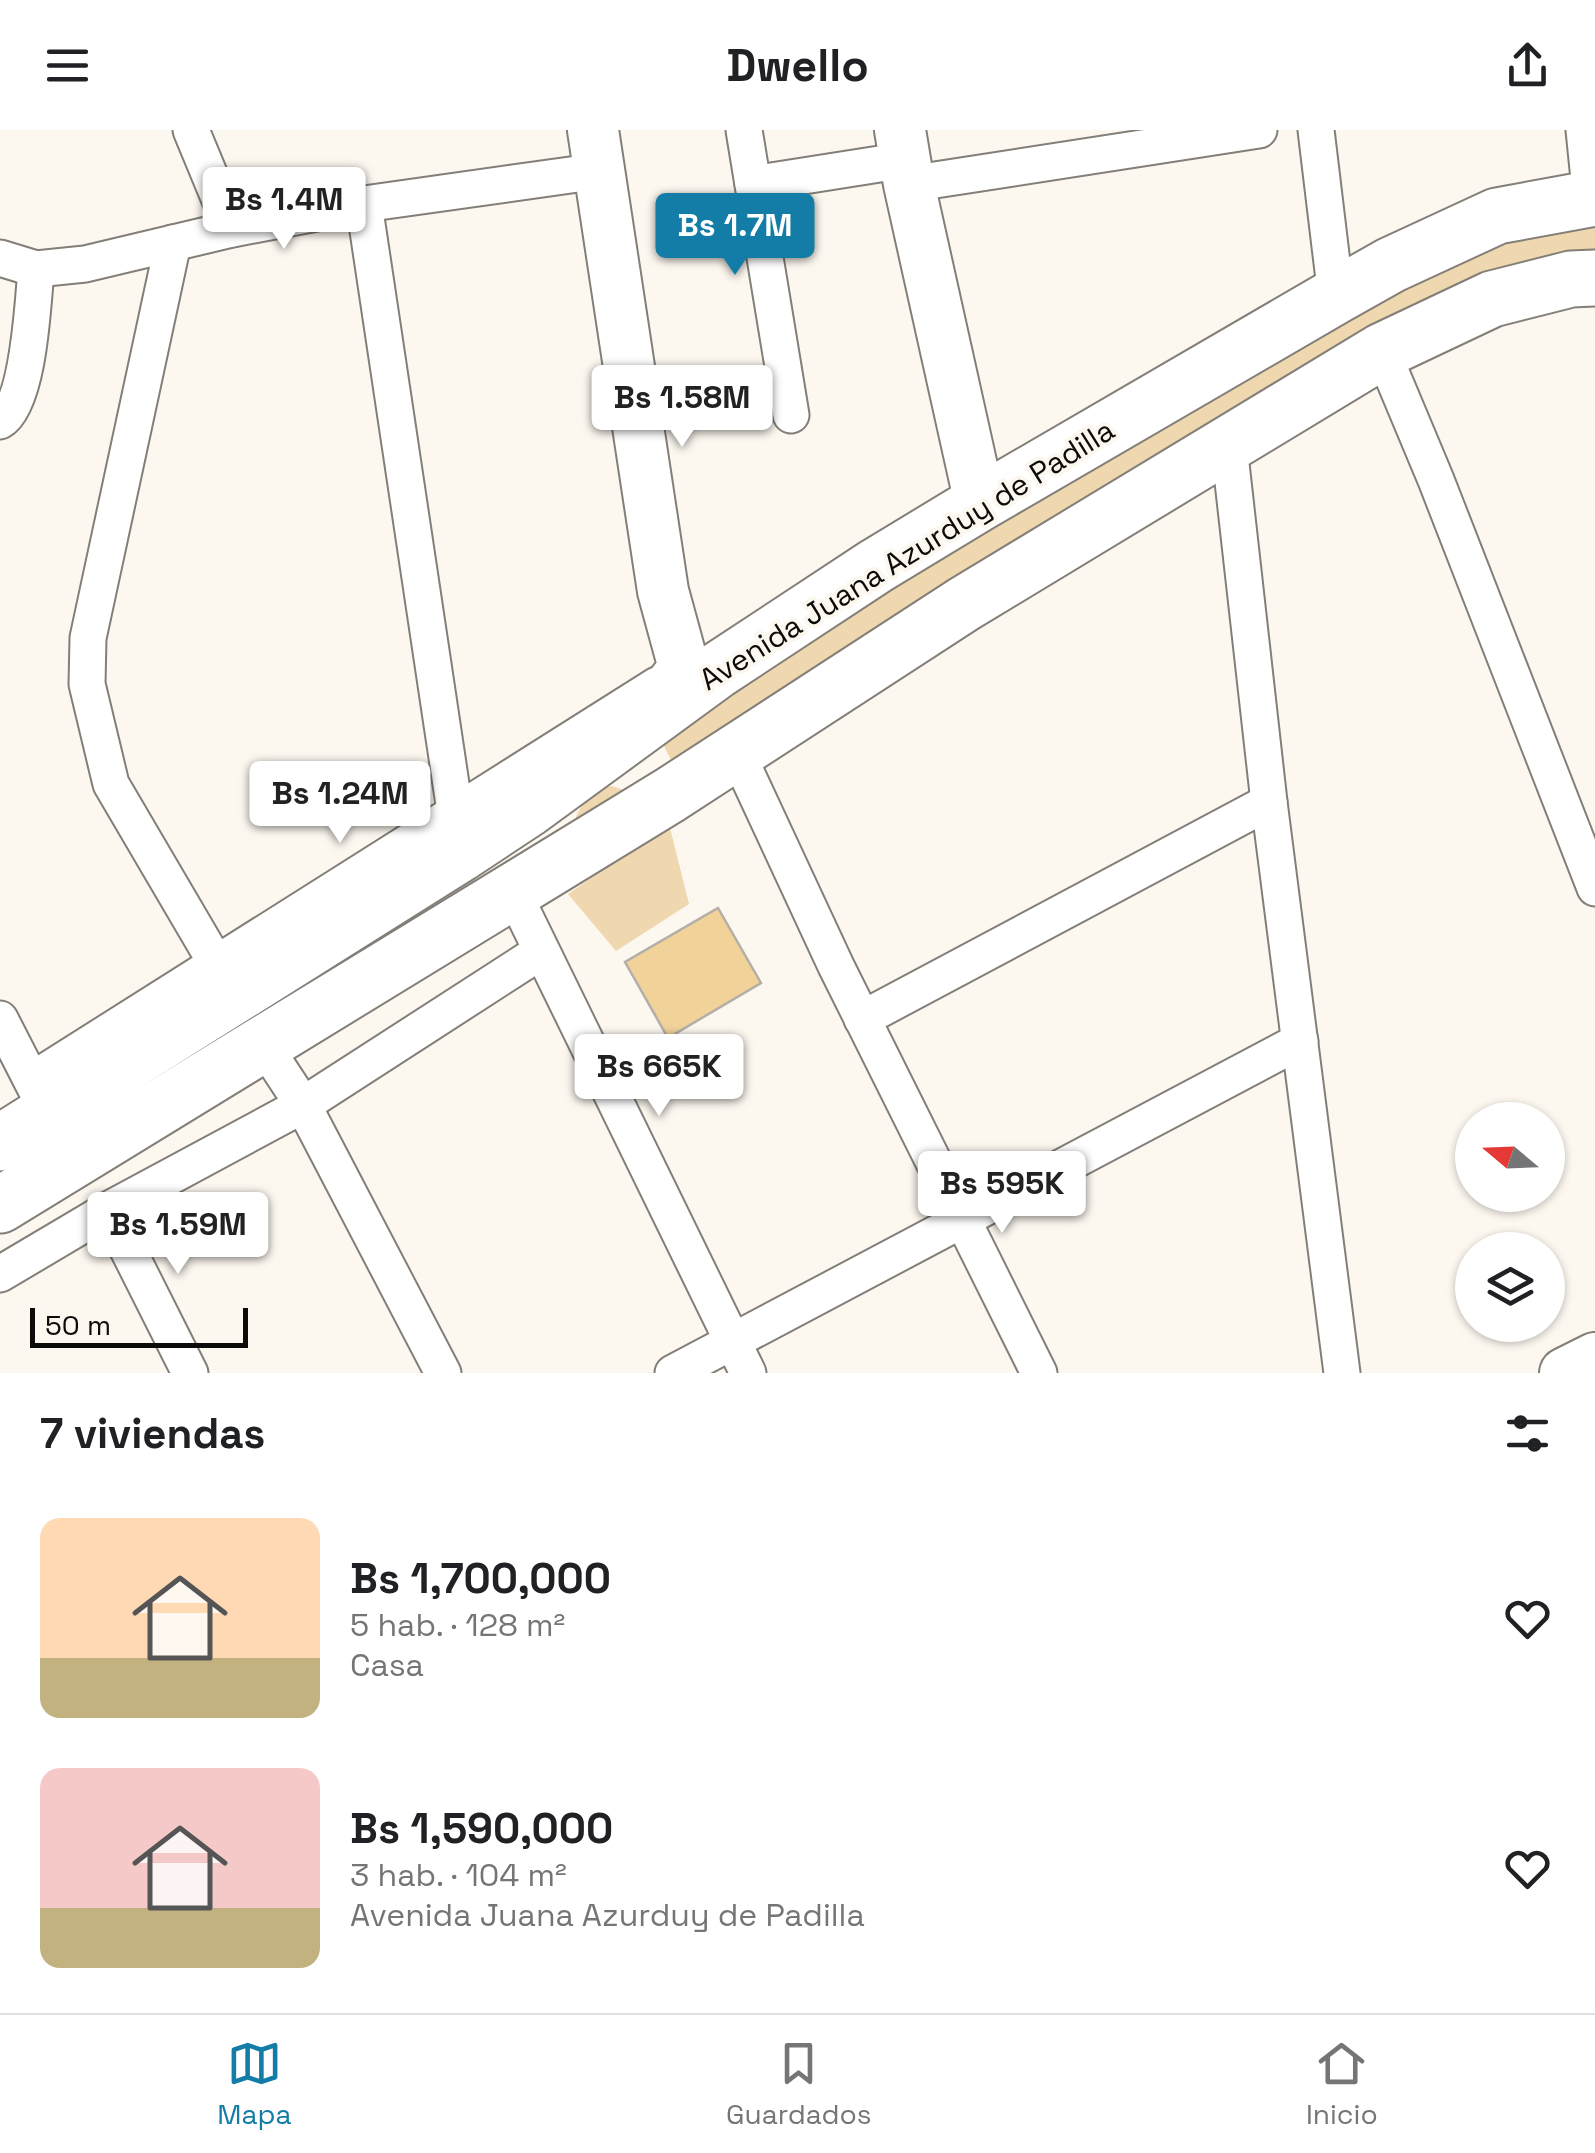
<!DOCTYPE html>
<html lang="es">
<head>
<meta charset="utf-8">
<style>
  :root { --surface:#fff; --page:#f6f6f6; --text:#202124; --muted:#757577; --line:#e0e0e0; --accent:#147da7 }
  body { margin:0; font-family:"Space Grotesk",sans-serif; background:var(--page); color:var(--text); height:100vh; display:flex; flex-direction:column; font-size:38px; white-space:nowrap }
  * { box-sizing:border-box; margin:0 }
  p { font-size:32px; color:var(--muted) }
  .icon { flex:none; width:55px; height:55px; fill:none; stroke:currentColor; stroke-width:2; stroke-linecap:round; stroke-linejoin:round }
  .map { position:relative; height:1243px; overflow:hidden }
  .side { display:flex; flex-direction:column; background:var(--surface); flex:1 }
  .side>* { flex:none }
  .needle { width:65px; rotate:289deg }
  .buttons { position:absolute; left:1455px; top:972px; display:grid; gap:20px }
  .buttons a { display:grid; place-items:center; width:110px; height:110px; border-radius:50%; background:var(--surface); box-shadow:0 2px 8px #0004; font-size:50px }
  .scale { position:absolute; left:30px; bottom:25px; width:218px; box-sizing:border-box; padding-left:10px; border:5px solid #0d0b09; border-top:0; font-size:28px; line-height:35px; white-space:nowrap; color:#0d0b09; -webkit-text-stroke:8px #fcf7ef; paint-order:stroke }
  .price { position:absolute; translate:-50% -85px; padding:0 22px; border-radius:10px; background:#fff; color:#222; font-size:32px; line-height:65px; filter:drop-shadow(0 2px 5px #0008) }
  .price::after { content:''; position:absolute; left:50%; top:60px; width:30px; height:22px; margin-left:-15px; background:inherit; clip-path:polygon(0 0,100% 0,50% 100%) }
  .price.selected { background:var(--accent); color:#fff }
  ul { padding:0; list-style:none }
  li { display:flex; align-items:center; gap:30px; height:250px; padding:0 40px }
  li span { display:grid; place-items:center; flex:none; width:280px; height:200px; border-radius:20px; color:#555 }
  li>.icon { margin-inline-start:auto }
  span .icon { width:120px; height:120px; fill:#fffc; stroke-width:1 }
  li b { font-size:42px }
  h2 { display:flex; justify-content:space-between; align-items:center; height:120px; padding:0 40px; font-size:42px }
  header { display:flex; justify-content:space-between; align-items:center; height:130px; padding:0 40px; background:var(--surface); font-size:45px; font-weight:700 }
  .menu { display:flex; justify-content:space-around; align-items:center; height:140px; border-top:2px solid var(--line); background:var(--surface); font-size:28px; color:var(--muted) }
  .menu a { display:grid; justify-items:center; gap:5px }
  .menu .selected { color:var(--accent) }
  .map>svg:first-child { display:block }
  .green { fill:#efd8af }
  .building { fill:#f1d299; stroke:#b3afa8; stroke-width:2.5 }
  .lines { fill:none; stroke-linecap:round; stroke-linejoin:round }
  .street-casing { stroke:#837f78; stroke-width:39 }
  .secondary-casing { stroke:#837f78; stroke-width:54 }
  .highway-casing { stroke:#837f78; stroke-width:59 }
  .street { stroke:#fff; stroke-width:35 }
  .secondary { stroke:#fff; stroke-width:50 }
  .highway { stroke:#fff; stroke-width:55 }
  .labels { text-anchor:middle; stroke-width:8; stroke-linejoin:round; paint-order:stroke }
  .street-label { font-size:30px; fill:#0d0b09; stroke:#fcf7ef }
</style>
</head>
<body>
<header><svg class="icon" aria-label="menu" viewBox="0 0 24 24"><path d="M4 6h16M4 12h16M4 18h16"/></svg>Dwello<svg class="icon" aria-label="share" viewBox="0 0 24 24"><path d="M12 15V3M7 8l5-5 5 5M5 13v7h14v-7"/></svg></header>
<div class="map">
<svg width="1595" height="1243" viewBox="0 0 1595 1243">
  <rect width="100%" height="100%" fill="#fcf7ef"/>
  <!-- green -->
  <g class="green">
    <path d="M1595 91V131L675 638 662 612 874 465 1400 158C1464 128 1525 103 1595 91Z"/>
    <path d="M612 656 624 660 620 672 589 692 575 690C581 672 593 660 612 656Z"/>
    <polygon points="669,694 689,774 616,821 568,764"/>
  </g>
  <!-- building -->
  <polygon class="building" points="718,778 761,853 668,908 625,832"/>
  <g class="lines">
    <!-- street casing -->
    <g class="street-casing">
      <g id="street">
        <polyline points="191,0 232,99"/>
        <polyline points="744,0 791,285"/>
        <polyline points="1316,0 1336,166"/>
        <polyline points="1584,0 1591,69"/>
        <polyline points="753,54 905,30"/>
        <polyline points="909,54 1259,0"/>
        <polyline points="364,74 458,701"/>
        <polyline points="173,113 88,508 87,554 111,654 216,833"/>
        <polyline points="0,128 36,139 85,134 232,99 364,74 599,41"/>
        <polyline points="1382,221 1436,350 1595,758"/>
        <path d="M0 291C29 274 33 172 36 139"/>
        <polyline points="1229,316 1269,672 1342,1243"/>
        <polyline points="737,623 836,836 1039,1243"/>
        <polyline points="513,762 748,1243"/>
        <polyline points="0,889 41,969"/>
        <polyline points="862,889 1269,672"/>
        <polyline points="263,914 303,975 443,1243"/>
        <polyline points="32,950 657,555"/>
        <polyline points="108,1080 190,1243"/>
        <polyline points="0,1144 108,1080 303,975 540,822"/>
        <polyline points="673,1243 1300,911"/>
      </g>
    </g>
    <!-- secondary casing -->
    <g class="secondary-casing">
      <g id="secondary">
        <polyline points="593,0 663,461 684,538 646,587"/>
        <polyline points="900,0 909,54 980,373"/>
        <polyline points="1565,1243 1595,1228"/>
      </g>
    </g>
    <!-- highway casing -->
    <g class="highway-casing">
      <g id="highway">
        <polyline points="0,1013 460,724 528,679 718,540 876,436 980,373 1336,166 1391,135 1497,86 1595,68"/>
        <polyline points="0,1075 670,665 964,474 1382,221 1492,169 1571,149 1595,148"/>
      </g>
    </g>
    <!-- street -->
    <use href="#street" class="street"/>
    <!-- secondary -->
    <use href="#secondary" class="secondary"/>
    <!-- highway -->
    <use href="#highway" class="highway"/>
  </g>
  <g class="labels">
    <!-- street labels -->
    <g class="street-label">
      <text transform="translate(907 425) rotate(-32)" y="10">Avenida Juana Azurduy de Padilla</text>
    </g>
  </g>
</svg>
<div class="buttons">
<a><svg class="needle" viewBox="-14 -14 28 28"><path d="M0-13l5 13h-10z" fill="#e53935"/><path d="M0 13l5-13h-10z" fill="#757577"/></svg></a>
<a><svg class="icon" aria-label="layers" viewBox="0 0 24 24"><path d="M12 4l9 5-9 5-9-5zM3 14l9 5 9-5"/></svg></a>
</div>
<div class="scale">50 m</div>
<b class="price" style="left:284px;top:122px">Bs 1.4M</b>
<b class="price selected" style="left:735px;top:148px">Bs 1.7M</b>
<b class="price" style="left:682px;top:320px">Bs 1.58M</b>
<b class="price" style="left:340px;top:716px">Bs 1.24M</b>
<b class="price" style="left:659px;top:989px">Bs 665K</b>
<b class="price" style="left:1002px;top:1106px">Bs 595K</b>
<b class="price" style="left:178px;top:1147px">Bs 1.59M</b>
</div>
<section class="side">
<h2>7 viviendas<svg class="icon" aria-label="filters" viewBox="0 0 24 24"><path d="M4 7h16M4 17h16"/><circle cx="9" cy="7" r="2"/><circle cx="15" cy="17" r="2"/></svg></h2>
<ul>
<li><span style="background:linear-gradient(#ffd9b3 70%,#c2b280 0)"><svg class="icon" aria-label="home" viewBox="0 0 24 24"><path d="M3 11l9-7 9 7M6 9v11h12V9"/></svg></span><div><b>Bs 1,700,000</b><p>5 hab. · 128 m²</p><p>Casa</p></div><svg class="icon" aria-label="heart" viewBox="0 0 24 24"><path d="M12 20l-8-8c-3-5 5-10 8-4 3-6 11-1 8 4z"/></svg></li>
<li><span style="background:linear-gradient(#f6c9c9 70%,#c2b280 0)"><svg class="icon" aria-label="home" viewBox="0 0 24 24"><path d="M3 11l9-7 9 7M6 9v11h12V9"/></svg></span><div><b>Bs 1,590,000</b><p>3 hab. · 104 m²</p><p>Avenida Juana Azurduy de Padilla</p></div><svg class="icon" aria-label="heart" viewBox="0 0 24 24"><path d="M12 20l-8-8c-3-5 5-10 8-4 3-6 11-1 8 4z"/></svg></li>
</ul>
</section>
<nav class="menu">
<a class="selected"><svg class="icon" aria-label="map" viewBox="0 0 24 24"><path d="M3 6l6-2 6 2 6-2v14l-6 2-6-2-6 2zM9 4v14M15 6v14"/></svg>Mapa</a>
<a><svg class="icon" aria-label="saved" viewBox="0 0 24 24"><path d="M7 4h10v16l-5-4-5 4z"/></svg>Guardados</a>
<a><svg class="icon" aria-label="home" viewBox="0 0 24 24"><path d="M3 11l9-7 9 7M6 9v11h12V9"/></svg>Inicio</a>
</nav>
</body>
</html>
